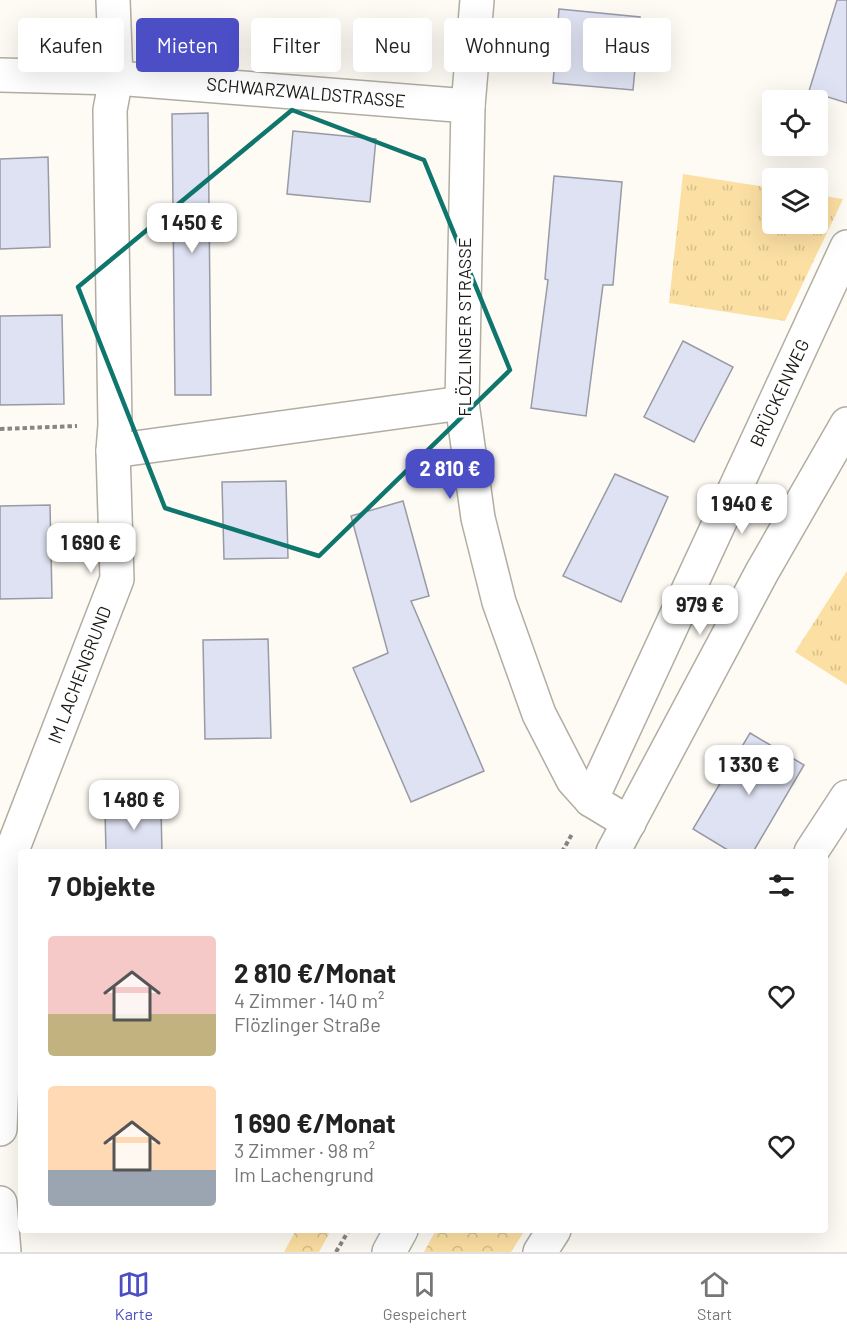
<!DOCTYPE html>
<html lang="de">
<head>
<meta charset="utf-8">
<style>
  :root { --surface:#fff; --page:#f2f2f2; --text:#222; --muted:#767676; --line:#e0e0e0; --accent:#4b4ec4 }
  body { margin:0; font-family:Barlow,sans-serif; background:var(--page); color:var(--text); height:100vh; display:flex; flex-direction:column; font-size:22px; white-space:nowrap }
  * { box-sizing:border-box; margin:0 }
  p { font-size:20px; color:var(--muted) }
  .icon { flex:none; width:33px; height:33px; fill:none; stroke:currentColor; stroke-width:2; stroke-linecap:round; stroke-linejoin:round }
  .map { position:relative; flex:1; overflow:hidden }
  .details { position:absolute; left:18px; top:849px; width:810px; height:384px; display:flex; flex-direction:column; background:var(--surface); border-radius:6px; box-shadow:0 6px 24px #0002 }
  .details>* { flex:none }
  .guide { position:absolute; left:18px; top:18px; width:812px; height:54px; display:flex; gap:12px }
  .controls { position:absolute; left:762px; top:90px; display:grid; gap:12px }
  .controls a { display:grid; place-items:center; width:66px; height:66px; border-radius:6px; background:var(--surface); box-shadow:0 6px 24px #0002; font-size:30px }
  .price { position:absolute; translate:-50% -51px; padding:0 14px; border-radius:12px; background:#fff; color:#222; font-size:20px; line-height:39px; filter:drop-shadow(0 2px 3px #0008) }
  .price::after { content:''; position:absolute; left:50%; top:36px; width:18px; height:14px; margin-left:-9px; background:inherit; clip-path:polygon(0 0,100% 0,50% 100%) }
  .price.active { background:var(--accent); color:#fff }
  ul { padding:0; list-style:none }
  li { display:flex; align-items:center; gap:18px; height:150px; padding:0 30px }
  li span { display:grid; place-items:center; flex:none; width:168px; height:120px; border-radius:6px; color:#555 }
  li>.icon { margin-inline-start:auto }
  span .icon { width:72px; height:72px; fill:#fffc; stroke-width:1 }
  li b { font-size:26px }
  h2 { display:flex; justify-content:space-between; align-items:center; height:72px; padding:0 30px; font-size:26px }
  .chip { padding:0 21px; border-radius:6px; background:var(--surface); box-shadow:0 6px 24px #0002; font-size:21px; line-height:54px }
  .chip.active { background:var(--accent); color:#fff }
  .menu { display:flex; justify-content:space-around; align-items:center; height:84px; border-top:2px solid var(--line); background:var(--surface); font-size:16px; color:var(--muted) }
  .menu a { display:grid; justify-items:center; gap:3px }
  .menu .active { color:var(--accent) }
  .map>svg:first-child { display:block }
  .grass { fill:url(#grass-tufts) }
  .forest { fill:url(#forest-crowns) }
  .building { fill:#dfe2f2; stroke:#989aa5; stroke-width:1.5 }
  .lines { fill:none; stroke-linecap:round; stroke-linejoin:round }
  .minor-casing { stroke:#b2ada3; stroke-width:36 }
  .path { stroke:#898681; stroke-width:4; stroke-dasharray:4.5 3; stroke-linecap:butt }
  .minor { stroke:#fff; stroke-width:33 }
  .marked { fill:none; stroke:#0f766e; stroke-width:4.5; stroke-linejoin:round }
  .labels { text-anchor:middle; stroke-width:5; stroke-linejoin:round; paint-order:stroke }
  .street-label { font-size:18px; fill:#1a1814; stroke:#fff }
</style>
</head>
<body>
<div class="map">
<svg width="847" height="1252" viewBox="0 0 847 1252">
  <defs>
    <pattern id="grass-tufts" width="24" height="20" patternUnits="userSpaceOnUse" patternTransform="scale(1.5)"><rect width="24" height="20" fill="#fcdfa2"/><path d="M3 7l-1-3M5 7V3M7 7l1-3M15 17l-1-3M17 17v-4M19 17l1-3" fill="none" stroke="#d7bf8b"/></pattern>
    <pattern id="forest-crowns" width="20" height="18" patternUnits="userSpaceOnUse" patternTransform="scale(1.5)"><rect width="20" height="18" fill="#fcdfa2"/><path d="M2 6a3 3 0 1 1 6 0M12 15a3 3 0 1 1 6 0" fill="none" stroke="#d7bf8b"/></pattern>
  </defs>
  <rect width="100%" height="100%" fill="#fefbf4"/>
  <!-- grass -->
  <g class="grass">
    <polygon points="683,174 772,188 772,224 818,224 818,195 843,199 785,321 669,303"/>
    <polygon points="847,571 847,685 795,652"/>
  </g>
  <!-- forest -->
  <g class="forest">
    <polygon points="296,1230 331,1230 319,1252 284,1252"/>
    <polygon points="436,1230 525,1230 511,1252 424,1252"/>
  </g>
  <!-- building -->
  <g class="building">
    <polygon points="837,0 847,0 847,103 809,91"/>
    <polygon points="559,9 640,17 633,90 553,83"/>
    <polygon points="208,113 211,395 175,395 172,114"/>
    <polygon points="293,131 376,139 370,202 287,194"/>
    <polygon points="48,157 50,247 0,249 0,159"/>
    <polygon points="554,176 622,182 613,285 603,285 586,416 531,408 548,280 545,279"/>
    <polygon points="62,315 64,404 0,405 0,316"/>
    <polygon points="683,341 733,367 694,442 644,417"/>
    <polygon points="615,474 668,497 621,602 563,576"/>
    <polygon points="286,481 288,558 224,559 222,482"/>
    <polygon points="403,501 429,596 411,601 484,771 411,802 353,668 388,653 351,516"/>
    <polygon points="50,505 52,598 0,599 0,506"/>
    <polygon points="268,639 271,738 205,739 203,640"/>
    <polygon points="750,733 804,765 753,852 731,852 693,829"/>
    <polygon points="161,809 162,852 106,852 105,811"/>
  </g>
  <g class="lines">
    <!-- minor casing -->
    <g class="minor-casing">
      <g id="minor">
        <polyline points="477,0 468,106 462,403 478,518 499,602 539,714 573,780 591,800 629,823"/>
        <polyline points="0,75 116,78 468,106"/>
        <polyline points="113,451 462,403"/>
        <polyline points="591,800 847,247"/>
        <polyline points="613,852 762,572 847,424"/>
        <polyline points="811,852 847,797"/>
        <polyline points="0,1129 11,853 117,579 113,451 115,425 110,110 116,78 113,0"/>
        <polyline points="0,1203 4,1252"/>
        <polyline points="389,1252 401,1230"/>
        <polyline points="540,1252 554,1230"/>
      </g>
    </g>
    <!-- path -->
    <g class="path">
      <polyline points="0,429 77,426"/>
      <polyline points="562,852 572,834"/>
      <polyline points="336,1252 349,1230"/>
    </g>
    <!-- minor -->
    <use href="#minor" class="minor"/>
  </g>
  <!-- marked area -->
  <path class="marked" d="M292 110 424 160 510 370 319 556 165 508 78 287Z"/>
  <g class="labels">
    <!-- street labels -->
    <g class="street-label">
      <text transform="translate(306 93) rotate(5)" y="6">SCHWARZWALDSTRASSE</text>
      <text transform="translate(465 327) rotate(-90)" y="6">FLÖZLINGER STRASSE</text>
      <text transform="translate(780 393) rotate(-65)" y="6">BRÜCKENWEG</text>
      <text transform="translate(80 675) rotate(-69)" y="6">IM LACHENGRUND</text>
    </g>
  </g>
</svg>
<div class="controls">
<a><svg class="icon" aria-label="locate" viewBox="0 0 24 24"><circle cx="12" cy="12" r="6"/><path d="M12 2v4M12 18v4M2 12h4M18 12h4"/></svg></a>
<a><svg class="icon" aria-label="layers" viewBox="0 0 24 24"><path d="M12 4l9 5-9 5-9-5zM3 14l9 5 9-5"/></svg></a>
</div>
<b class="price" style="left:192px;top:254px">1 450 €</b>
<b class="price active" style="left:450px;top:500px">2 810 €</b>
<b class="price" style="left:742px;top:535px">1 940 €</b>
<b class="price" style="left:91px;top:574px">1 690 €</b>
<b class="price" style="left:700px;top:636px">979 €</b>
<b class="price" style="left:749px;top:796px">1 330 €</b>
<b class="price" style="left:134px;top:831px">1 480 €</b>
<div class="guide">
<a class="chip">Kaufen</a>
<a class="chip active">Mieten</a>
<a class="chip">Filter</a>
<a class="chip">Neu</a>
<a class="chip">Wohnung</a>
<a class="chip">Haus</a>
</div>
<section class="details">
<h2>7 Objekte<svg class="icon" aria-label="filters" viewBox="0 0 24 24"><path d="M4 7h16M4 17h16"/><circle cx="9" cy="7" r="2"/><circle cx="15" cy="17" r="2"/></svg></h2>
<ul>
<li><span style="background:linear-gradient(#f6c9c9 65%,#c2b280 0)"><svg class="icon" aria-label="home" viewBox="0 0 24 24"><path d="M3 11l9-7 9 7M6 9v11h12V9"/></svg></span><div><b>2 810 €/Monat</b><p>4 Zimmer · 140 m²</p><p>Flözlinger Straße</p></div><svg class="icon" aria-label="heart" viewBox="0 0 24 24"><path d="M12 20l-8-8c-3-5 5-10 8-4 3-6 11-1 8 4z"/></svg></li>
<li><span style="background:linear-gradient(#ffd9b3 70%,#9aa5b1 0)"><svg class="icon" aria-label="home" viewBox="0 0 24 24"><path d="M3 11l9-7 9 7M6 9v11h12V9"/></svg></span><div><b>1 690 €/Monat</b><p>3 Zimmer · 98 m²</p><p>Im Lachengrund</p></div><svg class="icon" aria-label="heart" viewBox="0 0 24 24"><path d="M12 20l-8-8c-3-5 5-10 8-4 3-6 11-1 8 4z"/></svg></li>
</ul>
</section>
</div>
<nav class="menu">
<a class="active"><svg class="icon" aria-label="map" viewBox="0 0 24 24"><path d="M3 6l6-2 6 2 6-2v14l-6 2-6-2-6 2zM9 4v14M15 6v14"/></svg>Karte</a>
<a><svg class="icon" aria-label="saved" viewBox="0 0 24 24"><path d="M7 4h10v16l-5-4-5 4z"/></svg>Gespeichert</a>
<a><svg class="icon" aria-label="home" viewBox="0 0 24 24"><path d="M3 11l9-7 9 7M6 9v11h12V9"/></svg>Start</a>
</nav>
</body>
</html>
